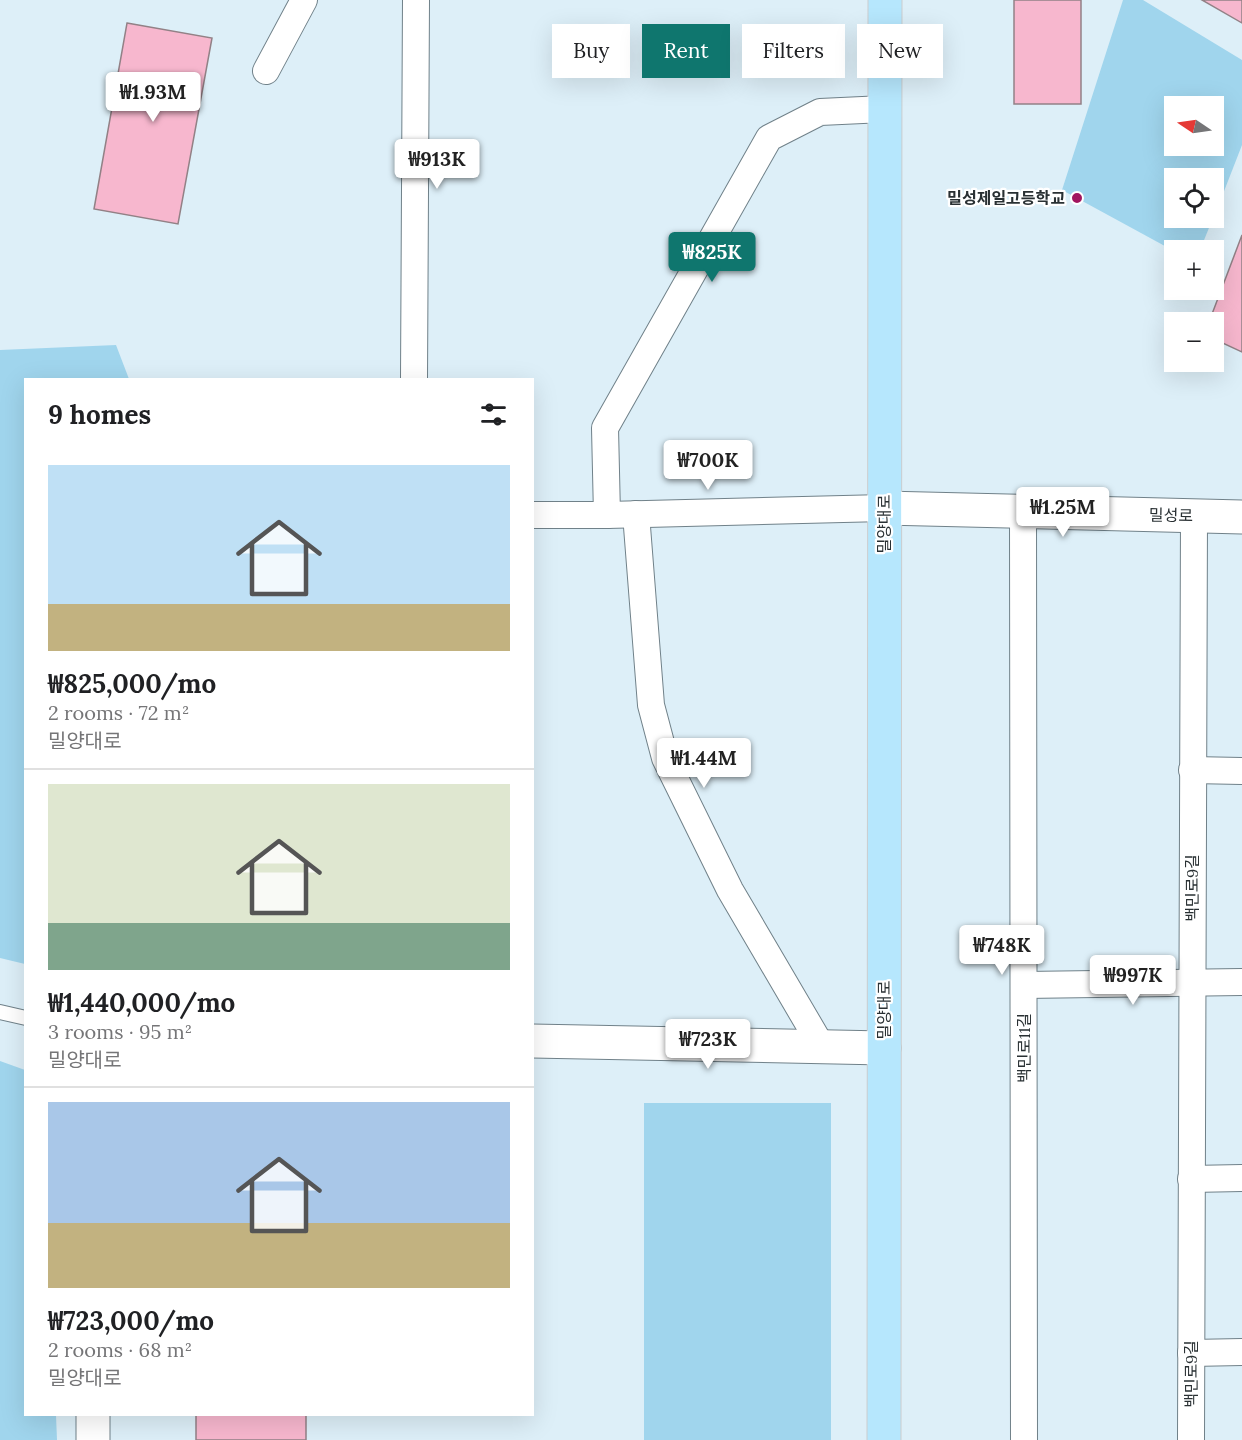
<!DOCTYPE html>
<html lang="en">
<head>
<meta charset="utf-8">
<style>
  :root { --surface:#fff; --page:#f6f6f6; --text:#202124; --muted:#757577; --line:#e0e0e0; --accent:#0f766e }
  body { margin:0; font-family:Lora,"Noto Sans KR",serif; background:var(--page); color:var(--text); height:100vh; display:flex; flex-direction:column; font-size:22px; white-space:nowrap }
  * { box-sizing:border-box; margin:0 }
  p { font-size:20px; color:var(--muted) }
  .icon { flex:none; width:33px; height:33px; fill:none; stroke:currentColor; stroke-width:2; stroke-linecap:round; stroke-linejoin:round }
  .map { position:relative; flex:1; overflow:hidden }
  .side { position:absolute; left:24px; top:378px; width:510px; height:1038px; display:flex; flex-direction:column; background:var(--surface); border-radius:0px; box-shadow:0 6px 24px #0002 }
  .side>* { flex:none }
  .banner { position:absolute; left:552px; top:24px; width:570px; height:54px; display:flex; gap:12px }
  .needle { width:39px; rotate:283deg }
  .fabs { position:absolute; left:1164px; top:96px; display:grid; gap:12px }
  .fabs a { display:grid; place-items:center; width:60px; height:60px; border-radius:0px; background:var(--surface); box-shadow:0 6px 24px #0002; font-size:30px }
  .price { position:absolute; translate:-50% -51px; padding:0 14px; border-radius:6px; background:#fff; color:#222; font-size:20px; line-height:39px; filter:drop-shadow(0 2px 3px #0008) }
  .price::after { content:''; position:absolute; left:50%; top:36px; width:18px; height:14px; margin-left:-9px; background:inherit; clip-path:polygon(0 0,100% 0,50% 100%) }
  .price.on { background:var(--accent); color:#fff }
  ul { padding:0; list-style:none }
  li { display:grid; align-content:center; gap:12px; height:318px; padding:0 24px }
  li+li { border-top:2px solid var(--line) }
  li span { display:grid; place-items:center; height:186px; border-radius:0px; color:#555 }
  li>.icon { margin-inline-start:auto }
  span .icon { width:108px; height:108px; fill:#fffc; stroke-width:1 }
  li b { font-size:26px }
  h2 { display:flex; justify-content:space-between; align-items:center; height:72px; padding:0 24px; font-size:26px }
  .chip { padding:0 21px; border-radius:0px; background:var(--surface); box-shadow:0 6px 24px #0002; font-size:21px; line-height:54px }
  .chip.on { background:var(--accent); color:#fff }
  .map>svg:first-child { display:block }
  .green { fill:#a0d5ed; fill-rule:evenodd }
  .building { fill:#f7b7ce; stroke:#928186; stroke-width:1.5 }
  .lines { fill:none; stroke-linecap:round; stroke-linejoin:round }
  .lane-casing { stroke:#708189; stroke-width:16 }
  .street-casing { stroke:#708189; stroke-width:28 }
  .secondary-casing { stroke:#708189; stroke-width:35 }
  .primary-casing { stroke:#cccdce; stroke-width:35 }
  .lane { stroke:#fff; stroke-width:14 }
  .street { stroke:#fff; stroke-width:26 }
  .secondary { stroke:#fff; stroke-width:33 }
  .primary { stroke:#b6e7fd; stroke-width:33 }
  .poi-dot { fill:#a1155f; stroke:#fff; stroke-width:2 }
  .labels { text-anchor:middle; stroke-width:4.5; stroke-linejoin:round; paint-order:stroke }
  .poi-label { font-size:16px; font-weight:bold; fill:#293033; stroke:#fff; text-anchor:end }
  .street-label { font-size:16px; fill:#293033; stroke:#fff }
</style>
</head>
<body>
<div class="map">
<svg width="1242" height="1440" viewBox="0 0 1242 1440">
  <rect width="100%" height="100%" fill="#ddeff8"/>
  <!-- green -->
  <g class="green">
    <path d="M1123 0H1143L1242 60V145L1214 217V178H1174V218H1213L1200 250 1174 251 1062 190ZM1174 106H1214V146H1174Z"/>
    <polygon points="116,345 129,379 26,380 25,964 0,958 0,350"/>
    <polygon points="0,1061 25,1070 26,1414 56,1415 57,1440 0,1440"/>
    <rect x="644" y="1103" width="187" height="337"/>
  </g>
  <!-- building -->
  <g class="building">
    <rect x="1014" y="0" width="67" height="104"/>
    <polygon points="1202,0 1242,0 1242,23"/>
    <polygon points="127,23 212,38 178,224 94,209"/>
    <polygon points="1242,235 1242,352 1214,339 1214,322 1209,322"/>
    <rect x="196" y="1414" width="110" height="26"/>
  </g>
  <g class="lines">
    <!-- lane casing -->
    <g class="lane-casing">
      <polyline id="lane" points="0,1012 26,1018"/>
    </g>
    <!-- street casing -->
    <g class="street-casing">
      <g id="street">
        <polyline points="266,71 304,0"/>
        <polyline points="414,380 416,0"/>
        <polyline points="1023,512 1024,1440"/>
        <polyline points="636,514 651,705 665,758 730,890 822,1047"/>
        <polyline points="532,515 607,515 884,508"/>
        <polyline points="607,515 605,428 769,138 820,112 884,109"/>
        <polyline points="1192,770 1242,771"/>
        <polyline points="1024,985 1242,982"/>
        <polyline points="1191,1179 1242,1178"/>
        <polyline points="1191,1353 1242,1352"/>
        <polyline points="1191,1440 1194,516"/>
      </g>
    </g>
    <!-- secondary casing -->
    <g class="secondary-casing">
      <g id="secondary">
        <polyline points="884,508 1242,517"/>
        <polyline points="532,1041 884,1048"/>
        <polyline points="93,1440 93,1414"/>
      </g>
    </g>
    <!-- primary casing -->
    <g class="primary-casing">
      <polyline id="primary" points="884,1440 885,0"/>
    </g>
    <!-- lane -->
    <use href="#lane" class="lane"/>
    <!-- street -->
    <use href="#street" class="street"/>
    <!-- secondary -->
    <use href="#secondary" class="secondary"/>
    <!-- primary -->
    <use href="#primary" class="primary"/>
  </g>
  <!-- markers -->
  <circle class="poi-dot" cx="1077" cy="198" r="6"/>
  <g class="labels">
    <!-- poi labels -->
    <g class="poi-label">
      <text x="1065" y="204">밀성제일고등학교</text>
    </g>
    <!-- street labels -->
    <g class="street-label">
      <text transform="translate(1171 515) rotate(1)" y="6">밀성로</text>
      <text transform="translate(884 524) rotate(-90)" y="6">밀양대로</text>
      <text transform="translate(1192 888) rotate(-90)" y="6">백민로9길</text>
      <text transform="translate(884 1010) rotate(-90)" y="6">밀양대로</text>
      <text transform="translate(1024 1048) rotate(-90)" y="6">백민로11길</text>
      <text transform="translate(1191 1374) rotate(-90)" y="6">백민로9길</text>
    </g>
  </g>
</svg>
<div class="fabs">
<a><svg class="needle" viewBox="-14 -14 28 28"><path d="M0-13l5 13h-10z" fill="#e53935"/><path d="M0 13l5-13h-10z" fill="#757577"/></svg></a>
<a><svg class="icon" aria-label="locate" viewBox="0 0 24 24"><circle cx="12" cy="12" r="6"/><path d="M12 2v4M12 18v4M2 12h4M18 12h4"/></svg></a>
<a>+</a>
<a>−</a>
</div>
<b class="price" style="left:153px;top:123px">₩1.93M</b>
<b class="price" style="left:437px;top:190px">₩913K</b>
<b class="price on" style="left:712px;top:283px">₩825K</b>
<b class="price" style="left:708px;top:491px">₩700K</b>
<b class="price" style="left:1063px;top:538px">₩1.25M</b>
<b class="price" style="left:704px;top:789px">₩1.44M</b>
<b class="price" style="left:1002px;top:976px">₩748K</b>
<b class="price" style="left:1133px;top:1006px">₩997K</b>
<b class="price" style="left:708px;top:1070px">₩723K</b>
<div class="banner">
<a class="chip">Buy</a>
<a class="chip on">Rent</a>
<a class="chip">Filters</a>
<a class="chip">New</a>
</div>
<section class="side">
<h2>9 homes<svg class="icon" aria-label="filters" viewBox="0 0 24 24"><path d="M4 7h16M4 17h16"/><circle cx="9" cy="7" r="2"/><circle cx="15" cy="17" r="2"/></svg></h2>
<ul>
<li><span style="background:linear-gradient(#bfe0f5 75%,#c2b280 0)"><svg class="icon" aria-label="home" viewBox="0 0 24 24"><path d="M3 11l9-7 9 7M6 9v11h12V9"/></svg></span><div><b>₩825,000/mo</b><p>2 rooms · 72 m²</p><p>밀양대로</p></div></li>
<li><span style="background:linear-gradient(#dfe7d0 75%,#7fa58c 0)"><svg class="icon" aria-label="home" viewBox="0 0 24 24"><path d="M3 11l9-7 9 7M6 9v11h12V9"/></svg></span><div><b>₩1,440,000/mo</b><p>3 rooms · 95 m²</p><p>밀양대로</p></div></li>
<li><span style="background:linear-gradient(#a9c7e8 65%,#c2b280 0)"><svg class="icon" aria-label="home" viewBox="0 0 24 24"><path d="M3 11l9-7 9 7M6 9v11h12V9"/></svg></span><div><b>₩723,000/mo</b><p>2 rooms · 68 m²</p><p>밀양대로</p></div></li>
</ul>
</section>
</div>
</body>
</html>
